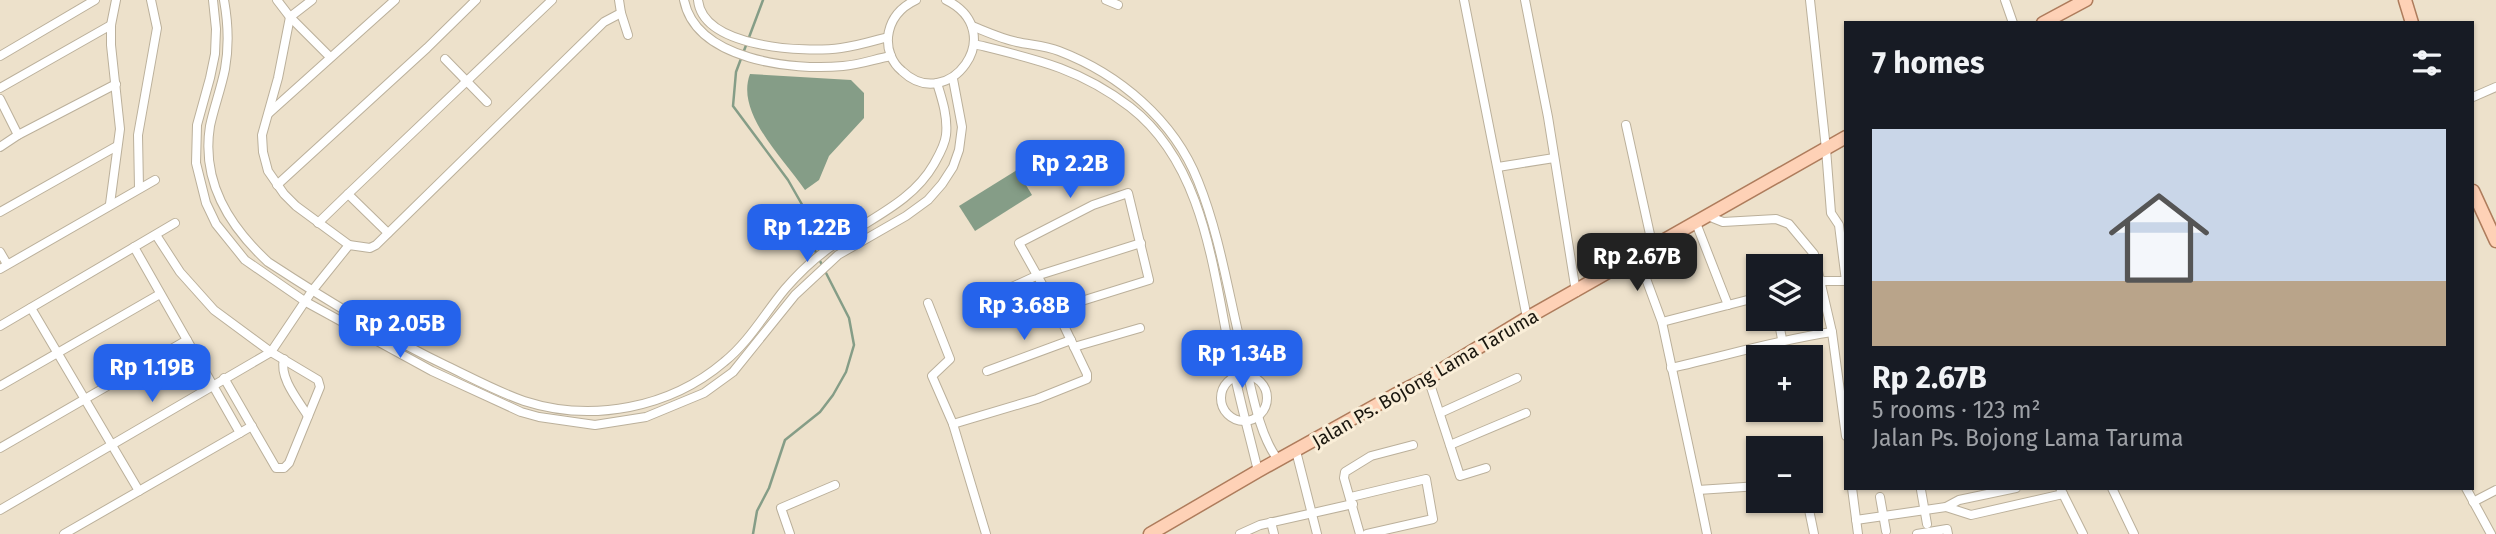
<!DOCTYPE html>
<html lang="en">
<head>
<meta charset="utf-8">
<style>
  :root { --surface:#171b24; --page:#242831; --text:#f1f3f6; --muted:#9ea1a6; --line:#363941; --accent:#2563eb }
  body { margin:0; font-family:"Fira Sans",sans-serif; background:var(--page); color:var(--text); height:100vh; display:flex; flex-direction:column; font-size:26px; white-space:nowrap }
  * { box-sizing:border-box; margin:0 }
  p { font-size:23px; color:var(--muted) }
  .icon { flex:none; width:38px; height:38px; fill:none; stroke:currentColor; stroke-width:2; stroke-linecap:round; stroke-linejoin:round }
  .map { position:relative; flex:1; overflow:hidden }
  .details { position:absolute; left:1844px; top:21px; width:630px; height:469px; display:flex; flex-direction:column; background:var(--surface); border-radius:0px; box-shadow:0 2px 5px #0004 }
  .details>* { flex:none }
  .fabs { position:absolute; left:1746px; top:254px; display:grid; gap:14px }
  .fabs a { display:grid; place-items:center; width:77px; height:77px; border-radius:0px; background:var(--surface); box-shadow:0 2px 5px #0004; font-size:35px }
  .price { position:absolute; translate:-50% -60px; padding:0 16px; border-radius:14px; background:var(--accent); color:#fff; font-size:23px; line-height:46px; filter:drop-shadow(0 2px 4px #0008) }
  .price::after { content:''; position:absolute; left:50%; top:42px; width:21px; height:16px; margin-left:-10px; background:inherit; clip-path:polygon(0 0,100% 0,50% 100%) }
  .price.on { background:#222; color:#fff }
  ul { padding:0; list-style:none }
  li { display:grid; align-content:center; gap:14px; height:371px; padding:0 28px }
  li+li { border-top:2px solid var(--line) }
  li span { display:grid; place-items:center; height:217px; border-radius:0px; color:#555 }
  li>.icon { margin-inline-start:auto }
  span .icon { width:126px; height:126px; fill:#fffc; stroke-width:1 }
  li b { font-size:30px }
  h2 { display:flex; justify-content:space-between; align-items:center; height:84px; padding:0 28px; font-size:30px }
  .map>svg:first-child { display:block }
  .water { fill:#859d87 }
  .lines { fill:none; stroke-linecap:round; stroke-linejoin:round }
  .stream { stroke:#859d87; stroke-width:2.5 }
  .street-casing { stroke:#bbb09b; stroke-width:10 }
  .primary-casing { stroke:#ae7c5c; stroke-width:15 }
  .street { stroke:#fff; stroke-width:8 }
  .primary { stroke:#fed1b6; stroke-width:12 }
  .labels { text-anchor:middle; stroke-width:6; stroke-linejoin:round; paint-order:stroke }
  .street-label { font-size:19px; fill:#1b170f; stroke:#faeed8 }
</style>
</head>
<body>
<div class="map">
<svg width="2496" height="534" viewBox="0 0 2496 534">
  <rect width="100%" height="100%" fill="#ede1cb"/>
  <!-- water -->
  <g class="water">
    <path d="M750 74 851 80 864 93V118L829 156 819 180 805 190C784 159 735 113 750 74Z"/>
    <polygon points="1017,170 1032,195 975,231 959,206"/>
  </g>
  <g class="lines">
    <!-- stream -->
    <g class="stream">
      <polyline points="763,0 736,72 733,106 788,180 808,215 808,236 822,265"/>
      <polyline points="753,534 757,511 769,488 785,440 820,412 833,395 846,372 854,345 849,318 825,271"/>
    </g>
    <!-- street casing -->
    <g class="street-casing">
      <g id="street">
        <polyline points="213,0 216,29 215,54 210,78 197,125 196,163 206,203 216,224 245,260 306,302 432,371 521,412 539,417 595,425 646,417 704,393 733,372 795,295 838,255 906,216 928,200 942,184 953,167 959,150 962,127 953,79"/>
        <path d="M224 0C228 22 229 47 225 69 221 89 214 107 210 126 201 182 229 226 268 262 326 300 384 336 447 366 472 378 498 392 524 401 592 423 670 408 724 362 749 342 765 313 785 289 798 274 816 257 832 246 867 219 911 204 934 164 939 155 945 145 946 135 948 117 942 99 937 83"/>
        <polyline points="277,0 290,17 330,57"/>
        <polyline points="312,0 290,17 278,78 262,135 263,152 268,171 284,194 296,206 349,245"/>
        <path d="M684 0C696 60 793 71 843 66 859 65 875 59 891 56"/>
        <path d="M698 0C703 48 805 53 841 48 857 46 873 41 888 37"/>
        <path d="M916 0C901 7 890 19 888 37 887 50 892 63 902 71 948 115 1011 32 946 0"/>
        <polyline points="1106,0 1118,5"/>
        <polyline points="1464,0 1527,318"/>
        <polyline points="1525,0 1548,117 1576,292"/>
        <polyline points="1810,0 1826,149 1831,213 1839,225 1846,281"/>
        <polyline points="2005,0 2013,23"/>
        <polyline points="621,13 628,35"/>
        <path d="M972 26C987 32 1002 39 1017 42 1031 45 1046 46 1059 51 1119 74 1174 120 1198 181 1219 233 1228 291 1241 345 1250 379 1257 434 1279 461"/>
        <path d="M974 44C1035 59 1079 68 1130 107 1205 165 1213 272 1231 357 1238 395 1249 433 1258 471"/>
        <polyline points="0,56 95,0"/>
        <polyline points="445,59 487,102"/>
        <polyline points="0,88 111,25"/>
        <polyline points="2473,97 2496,87"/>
        <polyline points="0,99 18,135"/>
        <polyline points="269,113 395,0"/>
        <polyline points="1626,125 1653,248"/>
        <polyline points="0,147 18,135 116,84"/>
        <polyline points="1498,167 1554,158"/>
        <polyline points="277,185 427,48 476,0"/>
        <polyline points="139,188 138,135 157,28 151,0"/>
        <polyline points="348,194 552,0"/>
        <polyline points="110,204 120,129 111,45 111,25 116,0"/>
        <polyline points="0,212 117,146"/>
        <polyline points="1708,216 1723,222 1776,219 1789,224 1814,254 1832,332 1846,436"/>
        <polyline points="318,223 348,194 388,233"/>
        <polyline points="1696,223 1728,305"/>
        <polyline points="156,235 180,272 214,310 271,352 318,380 320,387 289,463 284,468 276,468 224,378"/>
        <polyline points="134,247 240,433"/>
        <polyline points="0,252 7,264"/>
        <polyline points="1638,257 1662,322 1698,490 1759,486"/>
        <polyline points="0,269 155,180"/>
        <polyline points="1821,281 1846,281"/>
        <polyline points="979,302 1036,276 1141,243"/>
        <polyline points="928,303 950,359 932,376 953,424 986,534"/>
        <polyline points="31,308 139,491"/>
        <polyline points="1778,318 1782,339"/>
        <polyline points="1662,322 1759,297"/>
        <polyline points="0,326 175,223"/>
        <polyline points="1074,347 1140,328"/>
        <path d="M284 359C279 378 298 400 308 416"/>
        <path d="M1671 368C1725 356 1777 340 1832 332"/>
        <polyline points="987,371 1071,340"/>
        <circle cx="1244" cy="398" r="23"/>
        <polyline points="1428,378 1460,476 1486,468"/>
        <polyline points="0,386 160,294"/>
        <polyline points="1440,413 1517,378"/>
        <polyline points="953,424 1037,399 1087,379 1087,374 1056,309 1019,243 1093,205 1128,193 1149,280 1056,309"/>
        <polyline points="1450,445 1526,413"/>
        <polyline points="0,448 187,340"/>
        <polyline points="1296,451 1317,534"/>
        <polyline points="1852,488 1858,534"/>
        <polyline points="2060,488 2083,534"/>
        <polyline points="2112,488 2134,534"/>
        <polyline points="2466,488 2491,534"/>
        <polyline points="1698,490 1707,534"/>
        <polyline points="1921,490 1927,524"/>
        <polyline points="1351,497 1426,479 1433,519 1367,534"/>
        <polyline points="1880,497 1886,531"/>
        <polyline points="1807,500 1814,534"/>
        <polyline points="2473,502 2496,490"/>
        <polyline points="1946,507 1971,515 2063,494"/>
        <polyline points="0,510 271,352 312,291 349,245 370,248 376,245 604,22 621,13 619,0"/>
        <polyline points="1856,520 1946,507 1959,500 2016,488"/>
        <polyline points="1271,522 1274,534"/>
        <polyline points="64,534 252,426"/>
        <polyline points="790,534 781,508 835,485"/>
        <polyline points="1240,534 1260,525 1353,504"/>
        <polyline points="1360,534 1344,478 1345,472 1371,456 1413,445"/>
        <polyline points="1917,534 1947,529 1948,534"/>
      </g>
    </g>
    <!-- primary casing -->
    <g class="primary-casing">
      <g id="primary">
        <polyline points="2405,0 2412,23"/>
        <polyline points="2043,23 2086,0"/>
        <polyline points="2473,191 2496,241"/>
        <polyline points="1150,534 1258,471 1400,392 1428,378 1527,318 1846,137"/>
      </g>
    </g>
    <!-- street -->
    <use href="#street" class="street"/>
    <!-- primary -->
    <use href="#primary" class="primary"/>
  </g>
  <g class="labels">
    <!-- street labels -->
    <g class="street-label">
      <text transform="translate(1425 378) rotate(-30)" y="7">Jalan Ps. Bojong Lama Taruma</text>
    </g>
  </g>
</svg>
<div class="fabs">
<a><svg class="icon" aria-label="layers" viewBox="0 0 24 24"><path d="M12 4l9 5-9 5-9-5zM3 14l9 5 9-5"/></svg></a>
<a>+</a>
<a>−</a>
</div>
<b class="price" style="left:1070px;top:200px">Rp 2.2B</b>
<b class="price" style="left:807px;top:264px">Rp 1.22B</b>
<b class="price on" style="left:1637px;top:293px">Rp 2.67B</b>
<b class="price" style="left:1024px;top:342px">Rp 3.68B</b>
<b class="price" style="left:400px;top:360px">Rp 2.05B</b>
<b class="price" style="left:1242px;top:390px">Rp 1.34B</b>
<b class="price" style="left:152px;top:404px">Rp 1.19B</b>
<section class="details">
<h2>7 homes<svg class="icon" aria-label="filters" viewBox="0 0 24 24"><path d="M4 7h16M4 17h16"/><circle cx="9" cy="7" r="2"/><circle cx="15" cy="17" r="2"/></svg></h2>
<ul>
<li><span style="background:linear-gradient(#c9d6e8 70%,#b9a48a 0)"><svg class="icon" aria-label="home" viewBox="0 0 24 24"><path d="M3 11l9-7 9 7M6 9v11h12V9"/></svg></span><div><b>Rp 2.67B</b><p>5 rooms · 123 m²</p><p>Jalan Ps. Bojong Lama Taruma</p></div></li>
</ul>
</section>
</div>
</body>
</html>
